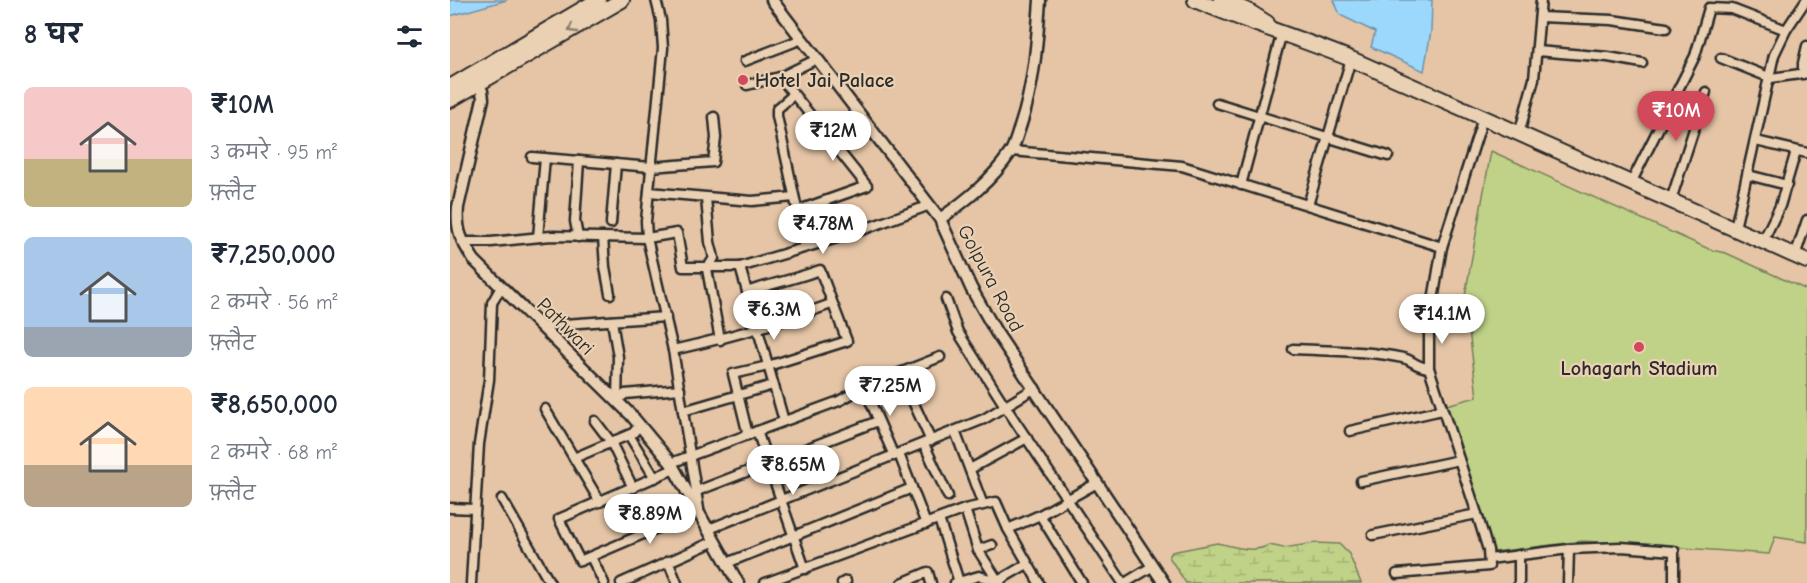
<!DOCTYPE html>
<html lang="hi">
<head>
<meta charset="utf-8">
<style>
  :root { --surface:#fff; --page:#f6f6f7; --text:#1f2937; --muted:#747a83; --accent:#d1495b }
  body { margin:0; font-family:"Comic Neue","Playpen Sans Deva",sans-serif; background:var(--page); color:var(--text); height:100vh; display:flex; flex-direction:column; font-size:22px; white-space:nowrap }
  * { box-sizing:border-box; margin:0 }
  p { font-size:20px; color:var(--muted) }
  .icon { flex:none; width:33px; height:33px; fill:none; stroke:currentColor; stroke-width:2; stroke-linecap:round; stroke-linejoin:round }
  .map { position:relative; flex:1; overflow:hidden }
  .drawer { display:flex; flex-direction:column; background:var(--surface); width:450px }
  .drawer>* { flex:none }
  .price { position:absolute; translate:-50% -51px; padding:0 14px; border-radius:21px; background:#fff; color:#222; font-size:20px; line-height:39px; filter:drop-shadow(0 2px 3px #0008) }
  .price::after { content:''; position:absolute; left:50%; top:36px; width:18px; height:14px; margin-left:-9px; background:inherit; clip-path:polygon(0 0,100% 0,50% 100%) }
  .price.active { background:var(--accent); color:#fff }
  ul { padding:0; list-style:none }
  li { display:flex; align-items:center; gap:18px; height:150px; padding:0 24px }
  li span { display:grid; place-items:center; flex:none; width:168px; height:120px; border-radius:9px; color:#555 }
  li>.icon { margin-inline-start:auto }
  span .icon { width:72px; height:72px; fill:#fffc; stroke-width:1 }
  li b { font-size:26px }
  h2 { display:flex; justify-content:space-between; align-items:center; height:72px; padding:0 24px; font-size:26px }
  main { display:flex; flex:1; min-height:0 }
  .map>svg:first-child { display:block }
  .green { fill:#bfd287; stroke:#757e59; stroke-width:1.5 }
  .wetland { fill:url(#wetland-marsh); stroke:#757e59; stroke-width:1.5 }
  .water { fill:#9cd7fc; stroke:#6f92a8; stroke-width:1.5 }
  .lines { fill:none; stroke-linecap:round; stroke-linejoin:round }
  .minor-casing { stroke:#2b2b2b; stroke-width:13 }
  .tertiary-casing { stroke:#2b2b2b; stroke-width:15 }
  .primary-casing { stroke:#2b2b2b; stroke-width:18 }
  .minor { stroke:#ebd1b3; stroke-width:8 }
  .tertiary { stroke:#ebd1b3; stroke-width:10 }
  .primary { stroke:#ebd1b3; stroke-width:14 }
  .oneway { stroke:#8b7e6f }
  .poi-dot { fill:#d1495b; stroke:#ebd1b3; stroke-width:2 }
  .labels { text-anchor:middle; stroke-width:4.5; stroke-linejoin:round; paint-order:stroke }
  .poi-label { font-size:20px; font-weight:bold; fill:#2b2b2b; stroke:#ebd1b3; text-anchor:start }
  .street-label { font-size:20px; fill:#2b2b2b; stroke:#ebd1b3 }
</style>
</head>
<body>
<main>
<section class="drawer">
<h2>8 घर<svg class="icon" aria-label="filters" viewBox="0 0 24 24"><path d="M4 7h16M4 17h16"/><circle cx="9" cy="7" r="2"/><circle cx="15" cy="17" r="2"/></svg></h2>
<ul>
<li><span style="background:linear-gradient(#f6c9c9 60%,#c2b280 0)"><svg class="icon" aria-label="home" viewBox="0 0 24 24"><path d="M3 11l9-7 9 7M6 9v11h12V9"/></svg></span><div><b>₹10M</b><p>3 कमरे · 95 m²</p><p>फ़्लैट</p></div></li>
<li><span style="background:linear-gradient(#a9c7e8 75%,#9aa5b1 0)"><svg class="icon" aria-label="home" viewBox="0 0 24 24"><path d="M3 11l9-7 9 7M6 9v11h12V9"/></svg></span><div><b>₹7,250,000</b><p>2 कमरे · 56 m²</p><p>फ़्लैट</p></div></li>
<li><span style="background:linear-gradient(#ffd9b3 65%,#b9a48a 0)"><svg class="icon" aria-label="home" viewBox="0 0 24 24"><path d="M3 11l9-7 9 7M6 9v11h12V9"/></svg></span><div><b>₹8,650,000</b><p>2 कमरे · 68 m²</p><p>फ़्लैट</p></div></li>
</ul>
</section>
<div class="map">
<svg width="1357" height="583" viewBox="0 0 1357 583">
  <defs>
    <pattern id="wetland-marsh" width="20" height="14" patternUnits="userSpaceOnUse" patternTransform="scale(1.5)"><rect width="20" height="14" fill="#bfd287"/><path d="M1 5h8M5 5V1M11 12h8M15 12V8" fill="none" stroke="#a4b475"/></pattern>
  </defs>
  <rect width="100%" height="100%" fill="#e5c5a6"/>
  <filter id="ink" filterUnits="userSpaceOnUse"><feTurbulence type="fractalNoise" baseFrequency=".0167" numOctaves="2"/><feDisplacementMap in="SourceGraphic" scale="12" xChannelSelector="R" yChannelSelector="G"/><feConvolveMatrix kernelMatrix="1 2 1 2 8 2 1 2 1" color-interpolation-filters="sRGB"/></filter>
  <g filter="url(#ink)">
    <!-- green -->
    <polygon class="green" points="1041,151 1261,250 1276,253 1357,290 1357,542 1325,537 1319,554 1133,541 1044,552 996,405 1027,397 1015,296"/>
    <!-- wetland -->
    <path class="wetland" d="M767 543C784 546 803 554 819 545L834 548 865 543 889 544 899 554 911 583H736L719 557 722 552Z"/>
    <!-- water -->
    <g class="water">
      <polygon points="0,0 57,0 0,16"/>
      <polygon points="884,0 982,0 981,31 974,71 921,47 925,32 890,15"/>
    </g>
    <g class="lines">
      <!-- minor casing -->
      <g class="minor-casing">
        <g id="minor">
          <polyline points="206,0 211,20 213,48 196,221 197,238 223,350 249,509"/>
          <polyline points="1090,17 1162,20 1216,28"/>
          <polyline points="1087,51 1158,57 1192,63"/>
          <polyline points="1271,58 1321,78 1357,73"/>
          <polyline points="295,61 352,39"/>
          <polyline points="1353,74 1353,63 1357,46"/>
          <polyline points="297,85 330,77"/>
          <polyline points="343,95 327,109 327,116 355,246"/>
          <polyline points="767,103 938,156"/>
          <polyline points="1069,134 1084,79 1091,0"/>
          <polyline points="1306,141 1357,153"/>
          <polyline points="562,151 732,166 992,247"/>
          <polyline points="82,157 201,167 263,162 266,138 264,117"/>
          <polyline points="1298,175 1337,185"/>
          <polyline points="1181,183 1245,56 1259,8 1282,9 1336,30"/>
          <polyline points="791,185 832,32"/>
          <polyline points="199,192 302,201 344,197"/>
          <polyline points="256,198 260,242 264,258 257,269 270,340"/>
          <polyline points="1221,200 1256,92"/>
          <polyline points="858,205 901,59"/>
          <polyline points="349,210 417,186 330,77 367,59"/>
          <polyline points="161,223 166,164"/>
          <polyline points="1285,228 1324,55 1336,30 1356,0"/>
          <polyline points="88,237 95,158"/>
          <polyline points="128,237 125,221 129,161"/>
          <polyline points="153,237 155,267 160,294"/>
          <polyline points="1313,241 1330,206 1346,151"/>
          <polyline points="12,242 41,242 101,236 197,238 227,233 233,267 290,267 404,233 480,205"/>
          <polyline points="1345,256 1357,220"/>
          <polyline points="290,267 334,421"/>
          <path d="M297 292C321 284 345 279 370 270L397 341 318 366 283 374 298 435"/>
          <polyline points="496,299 508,332 555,406 673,583"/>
          <polyline points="162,321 168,357 167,401"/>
          <polyline points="94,328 100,325 216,317"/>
          <path d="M843 349C879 351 917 350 953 358 963 360 965 367 979 368"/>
          <path d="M223 350C277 338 330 323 381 304"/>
          <polyline points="450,373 481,441"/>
          <polyline points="414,387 444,456"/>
          <polyline points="167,401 175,394 230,389"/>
          <polyline points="95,409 150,502"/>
          <polyline points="233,411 323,385"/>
          <polyline points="145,421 161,442 183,488"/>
          <polyline points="307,431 355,569"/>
          <polyline points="505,431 533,505"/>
          <polyline points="900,431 992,410"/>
          <polyline points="179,435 205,478"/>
          <polyline points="474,444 498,496"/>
          <polyline points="449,454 476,524"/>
          <polyline points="124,458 183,433 190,425"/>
          <polyline points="221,463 389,401 414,387 490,357"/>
          <polyline points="224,469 109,519 130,561 247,511"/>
          <polyline points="520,469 577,438"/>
          <polyline points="911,481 1009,460"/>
          <polyline points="247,491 428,421"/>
          <polyline points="52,499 100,583"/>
          <polyline points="0,508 25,509"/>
          <polyline points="515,509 528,550 542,545"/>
          <polyline points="590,515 632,583"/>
          <polyline points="489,519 509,582"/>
          <polyline points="259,529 534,419 585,388"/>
          <polyline points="558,529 590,515 647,483"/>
          <polyline points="923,535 1027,514"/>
          <polyline points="528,550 548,581"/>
          <polyline points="141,557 154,583"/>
          <polyline points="1039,559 1119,549 1171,547 1224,551 1224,583"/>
          <polyline points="218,561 227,583"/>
          <polyline points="277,563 462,488"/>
          <polyline points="947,574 1039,566 1038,550 1027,514 979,368 979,324 992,247 1033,118"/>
          <polyline points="21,583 29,444 39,380 42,303 51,287"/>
          <polyline points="171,583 265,541"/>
          <polyline points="315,583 515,509 546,502 558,529 589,583"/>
          <polyline points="392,583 396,581"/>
          <polyline points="452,583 478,572 481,583"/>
          <polyline points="505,583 529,576 548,581"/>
          <polyline points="550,583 548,581 577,564"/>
          <polyline points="675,583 703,566"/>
          <polyline points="1069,583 1069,555"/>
          <polyline points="1118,583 1119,549"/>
        </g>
      </g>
      <!-- tertiary casing -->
      <g class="tertiary-casing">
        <g id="tertiary">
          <polyline points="322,0 490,219 521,288 546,332 714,583"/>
          <path d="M25 78 32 91 33 99 8 207C6 231 11 240 24 260L181 415 221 463 288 583"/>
          <path d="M490 219C517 200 542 180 560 153 565 145 567 135 570 127 584 86 587 43 590 0"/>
        </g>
      </g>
      <!-- primary casing -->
      <g class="primary-casing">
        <g id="primary">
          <path d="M745 0C796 22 849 38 901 59L1357 261"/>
          <polyline points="771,0 798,11 817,23"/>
          <polyline points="0,87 148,0"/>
          <polyline points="0,100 172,0"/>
        </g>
      </g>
      <!-- minor -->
      <use href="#minor" class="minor"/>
      <!-- tertiary -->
      <use href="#tertiary" class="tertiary"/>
      <!-- primary -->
      <use href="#primary" class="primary"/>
    </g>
    <!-- one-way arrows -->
    <defs><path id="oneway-chevron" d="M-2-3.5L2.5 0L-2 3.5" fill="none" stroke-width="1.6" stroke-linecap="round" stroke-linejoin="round" transform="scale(1.5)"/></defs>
    <use class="oneway" href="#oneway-chevron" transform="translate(122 29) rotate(150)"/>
  </g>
  <!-- markers -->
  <g class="poi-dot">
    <circle cx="293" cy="80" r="6"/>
    <circle cx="1189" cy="347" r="6"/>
  </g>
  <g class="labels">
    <!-- poi labels -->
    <g class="poi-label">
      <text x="305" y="87">Hotel Jai Palace</text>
      <text x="1189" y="375" text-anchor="middle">Lohagarh Stadium</text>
    </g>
    <!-- street labels -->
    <g class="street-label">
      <text transform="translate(541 278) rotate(62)" y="7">Golpura Road</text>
      <text transform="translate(116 326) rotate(45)" y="7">Pathwari</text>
    </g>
  </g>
</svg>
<b class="price active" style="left:1226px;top:142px">₹10M</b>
<b class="price" style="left:383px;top:162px">₹12M</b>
<b class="price" style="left:373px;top:255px">₹4.78M</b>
<b class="price" style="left:324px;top:341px">₹6.3M</b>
<b class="price" style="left:992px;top:345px">₹14.1M</b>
<b class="price" style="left:440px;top:417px">₹7.25M</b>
<b class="price" style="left:343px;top:496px">₹8.65M</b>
<b class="price" style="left:200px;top:545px">₹8.89M</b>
</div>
</main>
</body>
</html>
